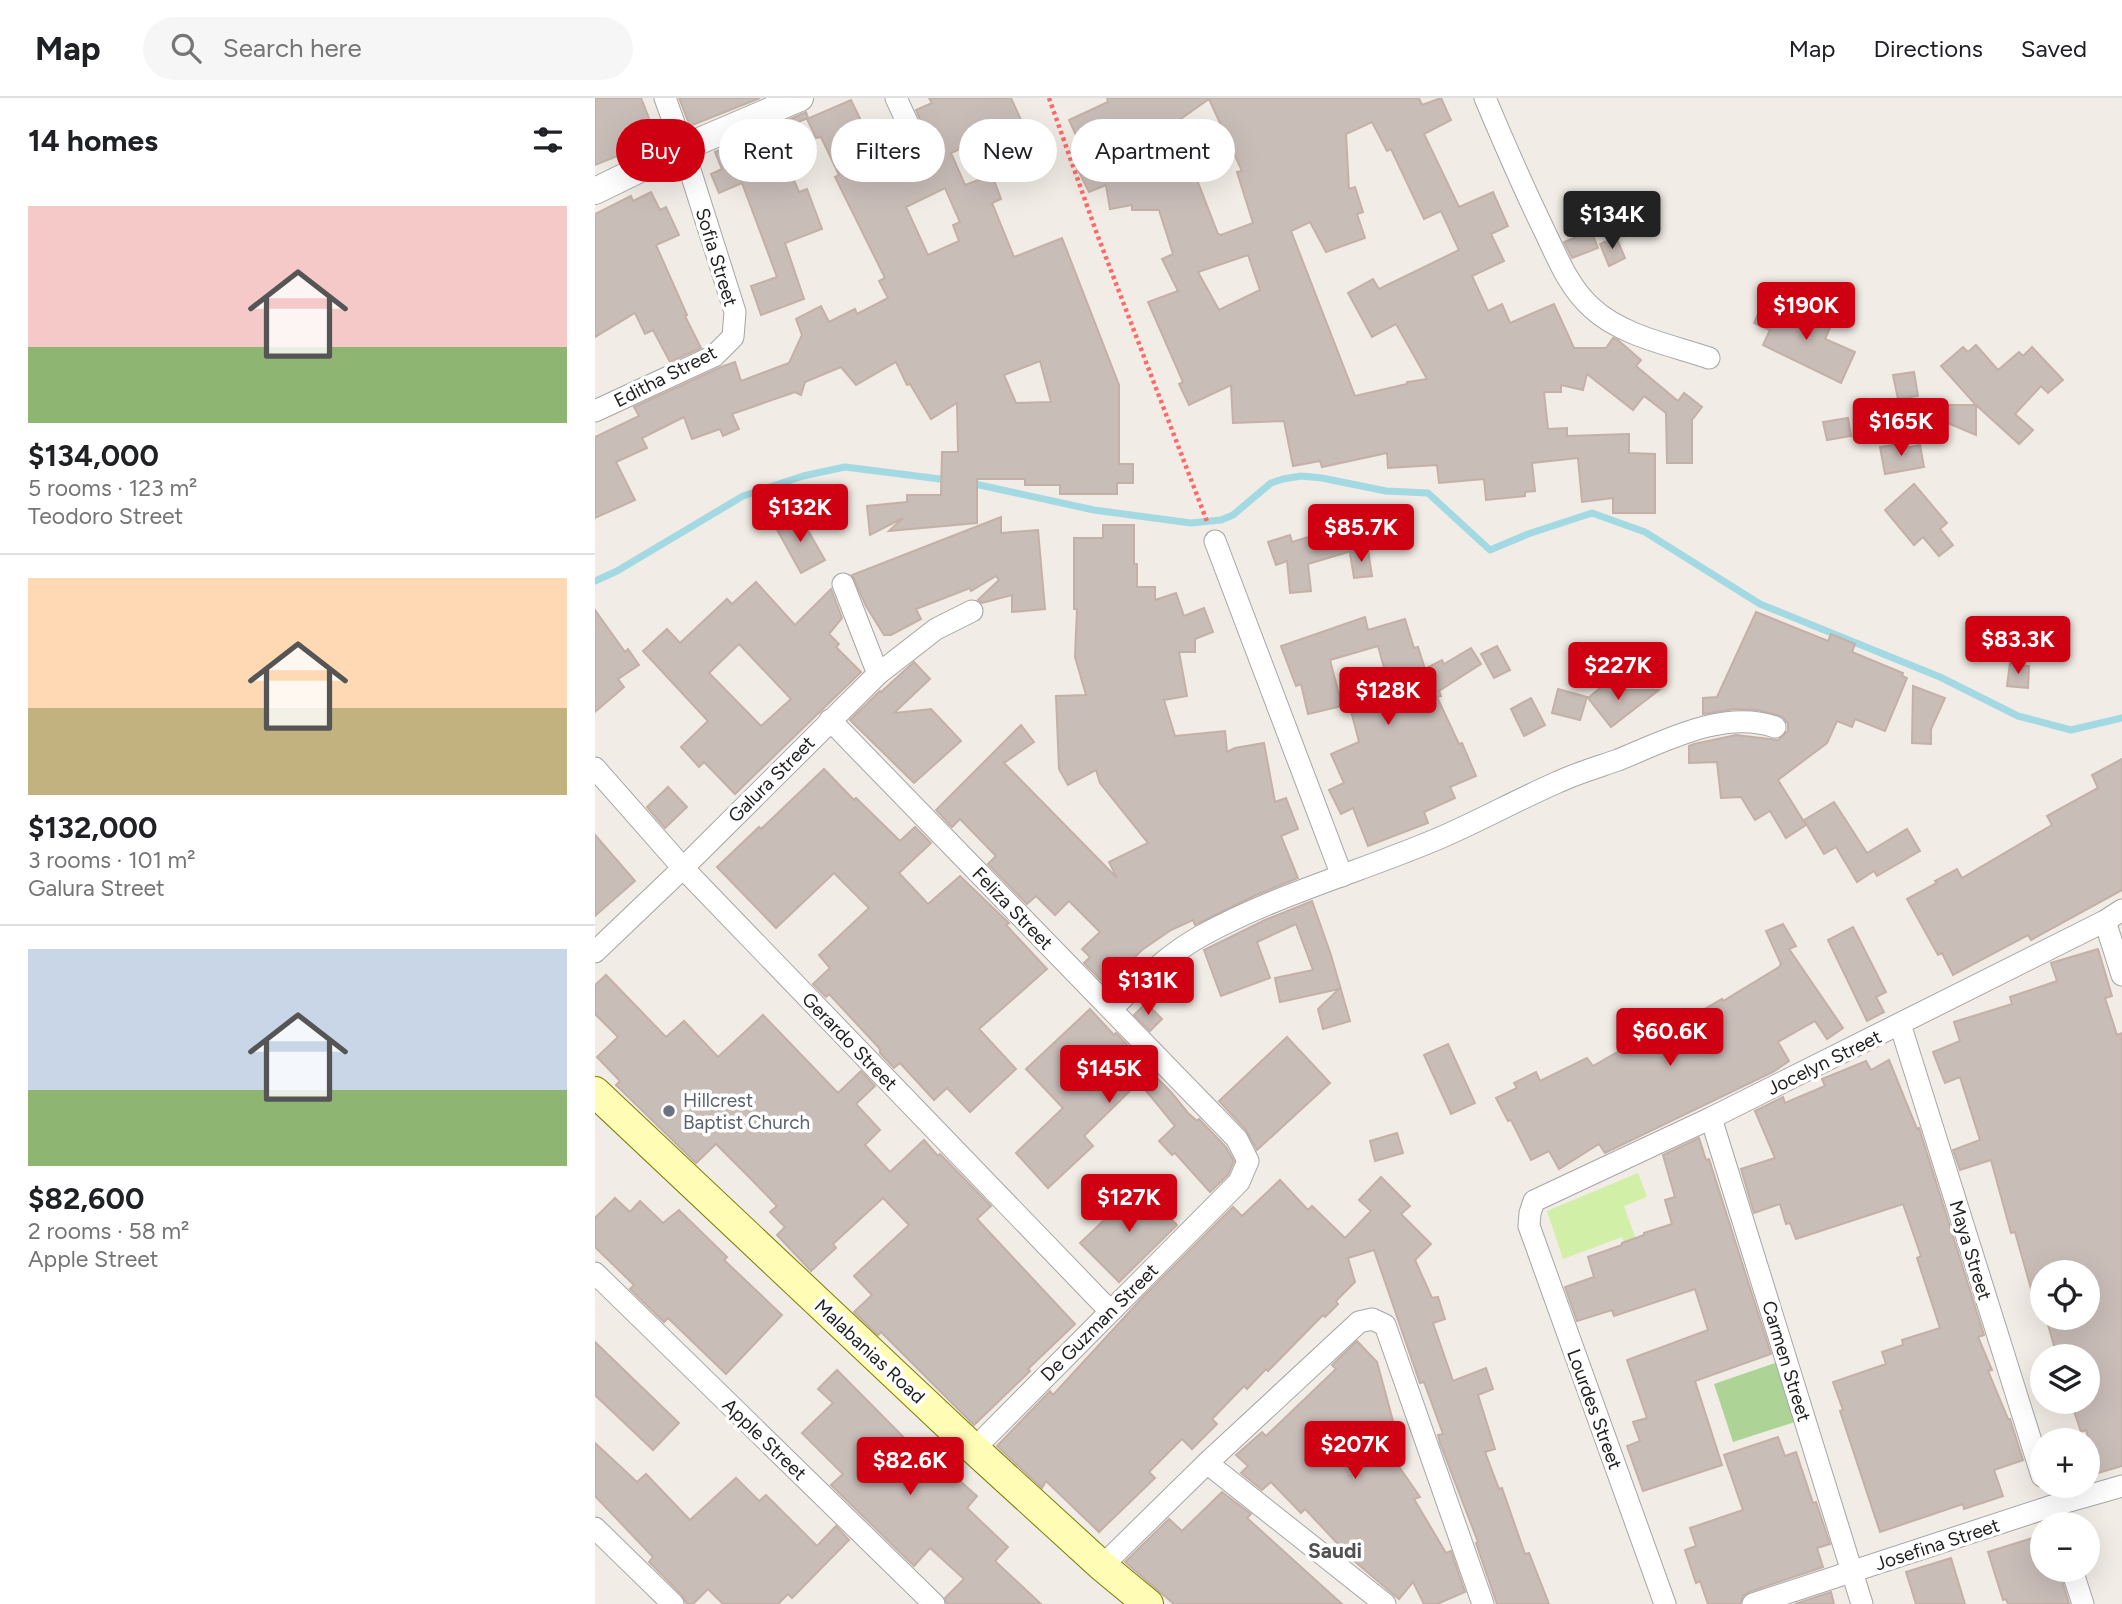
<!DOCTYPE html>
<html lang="en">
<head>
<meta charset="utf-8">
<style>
  :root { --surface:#fff; --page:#f6f6f6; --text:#202124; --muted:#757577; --line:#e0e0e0; --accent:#cf0012 }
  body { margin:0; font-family:Figtree,sans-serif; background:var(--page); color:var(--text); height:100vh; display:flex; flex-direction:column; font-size:26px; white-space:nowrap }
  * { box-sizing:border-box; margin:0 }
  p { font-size:23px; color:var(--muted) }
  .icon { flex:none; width:38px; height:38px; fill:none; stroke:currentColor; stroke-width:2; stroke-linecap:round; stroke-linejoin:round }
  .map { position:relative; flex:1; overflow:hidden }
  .sheet { display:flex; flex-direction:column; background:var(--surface); width:595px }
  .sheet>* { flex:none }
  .top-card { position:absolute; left:21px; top:21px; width:665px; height:63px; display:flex; gap:14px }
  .buttons { position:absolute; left:1435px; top:1162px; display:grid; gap:14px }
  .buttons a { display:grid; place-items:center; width:70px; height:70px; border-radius:50%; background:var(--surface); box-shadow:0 7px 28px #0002; font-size:35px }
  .price { position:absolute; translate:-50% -60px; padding:0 16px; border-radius:7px; background:var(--accent); color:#fff; font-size:23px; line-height:46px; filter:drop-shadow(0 2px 4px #0008) }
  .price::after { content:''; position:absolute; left:50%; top:42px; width:21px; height:16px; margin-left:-10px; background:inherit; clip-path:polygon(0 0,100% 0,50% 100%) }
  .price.current { background:#222; color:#fff }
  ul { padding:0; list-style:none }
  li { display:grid; align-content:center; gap:14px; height:371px; padding:0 28px }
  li+li { border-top:2px solid var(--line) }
  li span { display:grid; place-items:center; height:217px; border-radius:0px; color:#555 }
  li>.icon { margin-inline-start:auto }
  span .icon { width:126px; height:126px; fill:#fffc; stroke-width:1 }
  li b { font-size:30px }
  h2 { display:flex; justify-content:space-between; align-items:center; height:84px; padding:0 28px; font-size:30px }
  .tag { padding:0 24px; border-radius:32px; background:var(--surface); box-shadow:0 7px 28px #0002; font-size:24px; line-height:63px }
  .tag.current { background:var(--accent); color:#fff }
  header { display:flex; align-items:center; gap:42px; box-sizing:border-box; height:98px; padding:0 35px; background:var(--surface); border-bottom:2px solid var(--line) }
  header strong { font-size:33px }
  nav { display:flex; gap:38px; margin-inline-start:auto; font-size:24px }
  .search { width:490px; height:63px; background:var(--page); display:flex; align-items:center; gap:18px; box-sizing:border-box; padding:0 24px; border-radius:38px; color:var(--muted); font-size:26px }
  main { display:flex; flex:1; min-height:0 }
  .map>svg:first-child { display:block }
  .grass { fill:#d1efa7 }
  .forest { fill:#aed396 }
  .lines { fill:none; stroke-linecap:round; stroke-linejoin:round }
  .stream { stroke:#a2d9e2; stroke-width:7 }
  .building { fill:#c9bdb8; stroke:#c4b0a6; stroke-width:2; fill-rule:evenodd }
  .minor-casing { stroke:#a6a6a6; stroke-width:23 }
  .tertiary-casing { stroke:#a6a6a6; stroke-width:28 }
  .secondary-casing { stroke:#7a7d00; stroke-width:32 }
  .path { stroke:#ff6a68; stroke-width:4.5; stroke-dasharray:3.5 3.5; stroke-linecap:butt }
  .minor { stroke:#fff; stroke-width:21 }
  .tertiary { stroke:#fff; stroke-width:26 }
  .secondary { stroke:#fffcb5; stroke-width:30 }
  .worship-dot { fill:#6b7280; stroke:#fff; stroke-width:2.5 }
  .labels { text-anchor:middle; stroke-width:7; stroke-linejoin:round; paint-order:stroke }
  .street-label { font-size:19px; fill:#1f1f1f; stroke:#fff }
  .worship-label { font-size:19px; fill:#5b616d; stroke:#fff; text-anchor:start }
  .neighbourhood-label { font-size:21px; font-weight:bold; fill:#525252; stroke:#fff }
</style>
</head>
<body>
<header>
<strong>Map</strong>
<div class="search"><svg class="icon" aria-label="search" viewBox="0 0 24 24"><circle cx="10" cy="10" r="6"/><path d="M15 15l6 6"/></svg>Search here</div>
<nav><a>Map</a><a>Directions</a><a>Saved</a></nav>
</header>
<main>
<section class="sheet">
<h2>14 homes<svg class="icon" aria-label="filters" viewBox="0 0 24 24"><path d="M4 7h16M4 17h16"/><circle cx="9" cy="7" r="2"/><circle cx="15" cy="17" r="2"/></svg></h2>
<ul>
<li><span style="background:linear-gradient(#f6c9c9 65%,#8fb573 0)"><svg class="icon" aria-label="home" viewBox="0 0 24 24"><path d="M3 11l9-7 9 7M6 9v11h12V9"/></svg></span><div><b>$134,000</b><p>5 rooms · 123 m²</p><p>Teodoro Street</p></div></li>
<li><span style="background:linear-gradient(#ffd9b3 60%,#c2b280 0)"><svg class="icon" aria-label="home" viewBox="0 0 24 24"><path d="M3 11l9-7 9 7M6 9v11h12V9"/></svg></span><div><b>$132,000</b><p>3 rooms · 101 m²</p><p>Galura Street</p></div></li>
<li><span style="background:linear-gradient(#c9d6e8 65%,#8fb573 0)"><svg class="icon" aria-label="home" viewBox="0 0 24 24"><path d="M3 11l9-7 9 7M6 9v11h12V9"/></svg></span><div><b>$82,600</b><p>2 rooms · 58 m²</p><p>Apple Street</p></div></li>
</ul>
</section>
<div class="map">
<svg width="1527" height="1506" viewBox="0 0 1527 1506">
  <rect width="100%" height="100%" fill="#f1ece5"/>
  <!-- grass -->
  <polygon class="grass" points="1043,1075 1052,1099 1029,1108 1047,1158 1036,1161 1027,1139 968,1161 952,1113"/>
  <!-- forest -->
  <polygon class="forest" points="1186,1263 1206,1322 1138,1344 1119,1286"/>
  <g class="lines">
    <!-- stream -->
    <g class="stream">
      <polyline points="375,385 499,412 596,425 626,422 638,417 676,385 688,381 706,378 727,380 791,393 833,395 895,452 933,436 997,415 1050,434 1165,506 1345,579 1423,618 1476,632 1527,620"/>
      <polyline points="0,483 22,473 148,398 208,378 250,369 353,382"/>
    </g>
  </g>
  <!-- building -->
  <g class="building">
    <polygon points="0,0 46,0 59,33 22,48 25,57 0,67"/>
    <polygon points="84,0 165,0 95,28"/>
    <path d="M334 0H416L431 33 398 48 394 38 356 55 370 87 397 77 406 101 397 105 419 159 467 140 524 287V366H538V385H522V396H465V387H430V381H382V425L294 433 308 420 275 437 272 408 312 404V397H346L347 354H363L362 305 336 321 315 286 312 287 301 264 261 287 246 269 210 284 206 297 200 294 137 316 144 331 128 338 125 331 97 341 89 319 47 340 52 350 21 364 40 402 0 420V339L44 318 39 309 126 269 140 264 146 283 194 265 207 237 201 221 226 208 234 224 260 211 262 216 293 200 284 183 290 180 240 79 244 77 226 39 221 40 212 21 256 2 271 33 297 22 319 71 324 76 330 78 341 73 344 66 321 12 337 5ZM350 90 365 124 358 127 364 143 333 157 311 109ZM445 263 456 304 421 305 409 277Z"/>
    <path d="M512 0H824L827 7 846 0 856 22 829 36 864 109 898 94 913 128 896 136 909 163 877 178 893 213 907 206 915 225 959 206 979 250H1011L1018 240 1023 242 1046 262 1041 268 1083 303 1089 295 1107 309 1097 322V365H1072L1071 315 1049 298 1038 312 992 276 988 292 966 287V294H949L953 331 972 330V338L1034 336V355L1060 356V415H1018V400L987 404 983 360 937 365 940 393 930 394V398L891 402 889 381 844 385 842 367 793 370 792 355 727 369 725 363 698 368 689 323 638 325 636 287 594 307 584 286 588 284 553 204 583 193 567 161 578 156 564 112H537V107L515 111 511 87 494 94 480 66 492 61 474 22 513 4ZM614 1 647 73 642 74 658 125 626 137 623 136 580 25ZM777 24 792 53 796 51 829 121 846 113 864 152 784 191 778 181 753 195 777 239 801 226 832 281 812 284V286L760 298 696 133 715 124 731 154 770 140 762 116 768 114 760 89 754 91 751 36ZM653 157 665 192 624 212 603 174Z"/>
    <polygon points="211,14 213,20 189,30 197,50 187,54 204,94 212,91 227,131 190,145 209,201 166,217 156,188 182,179 147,85 124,95 116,76 127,71 120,54"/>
    <polygon points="56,94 65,112 71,109 84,137 61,147 92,217 90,218 106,250 75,264 58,232 50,236 40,215 0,239 0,116 36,98 38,103"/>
    <polygon points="996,133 1003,150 977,160 969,144"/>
    <polygon points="1021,139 1030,160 1014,168 1005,146"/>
    <polygon points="1167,207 1209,225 1216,210 1239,221 1230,241 1260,254 1246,285 1168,247 1175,232 1159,225"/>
    <polygon points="1381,247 1403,272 1424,254 1428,258 1437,249 1468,282 1453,295 1446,288 1420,316 1438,332 1424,346 1381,307 1381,337 1310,307 1381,307 1346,268 1368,249 1373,254"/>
    <polygon points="1319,274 1323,298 1303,301 1298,277"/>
    <polygon points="1253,320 1256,338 1232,342 1228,324"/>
    <polygon points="1304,346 1305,351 1325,347 1329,369 1290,376 1285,349"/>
    <polygon points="1319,386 1352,425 1345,431 1358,447 1344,458 1328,439 1319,447 1290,412"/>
    <polygon points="204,417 230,462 206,475 181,430"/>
    <polygon points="406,419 406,435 443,432 450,511 417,514 417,497 387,505 383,502 404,482 401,478 376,493 375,490 321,511 326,521 296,537 289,537 271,508 257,477"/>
    <polygon points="757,426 763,451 713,466 716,493 695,495 692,463 681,467 673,444 695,437 697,444"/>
    <polygon points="508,427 539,427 539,466 542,466 542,489 560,489 560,502 581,495 589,518 609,510 618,534 600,541 600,554 584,554 592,598 569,602 580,638 630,633 632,654 640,650 669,645 680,704 691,700 703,731 686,738 703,780 659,798 600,827 598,822 576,832 547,852 511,887 489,865 495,859 487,851 505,834 474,803 460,817 441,798 432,806 393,766 401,758 365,721 357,729 341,712 426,627 439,644 409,665 522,780 514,764 553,745 505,685 501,672 473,687 464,671 461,598 491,597 480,559 482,511 479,511 479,440 508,440"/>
    <polygon points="815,428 818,447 799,450 796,430"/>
    <polygon points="773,452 777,478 759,480 755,455"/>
    <path d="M161 484 200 527 236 491 247 520 234 536 244 546 241 549 266 574 140 696 109 664 104 669 86 649 113 623 48 553 72 531 85 545 132 501 137 506ZM144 546 196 601 166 628 114 575Z"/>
    <polygon points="0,512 30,554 33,551 44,567 23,581 29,589 0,614"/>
    <polygon points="1161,514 1233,543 1236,536 1260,546 1257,554 1308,575 1307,578 1312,580 1290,633 1260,621 1257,629 1242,623 1232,645 1183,682 1211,727 1191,740 1175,713 1160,722 1146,699 1126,700 1122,664 1094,665 1094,648 1099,646 1141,637 1183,642 1193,633 1193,626 1188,619 1163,612 1139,611 1108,616 1108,600 1122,599"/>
    <polygon points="770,519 773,532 810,521 819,550 823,549 830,571 847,562 849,566 876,550 886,566 844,593 846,598 842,599 864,646 867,645 881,678 855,689 860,700 829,714 833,725 773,748 758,710 746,716 734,692 749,685 736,656 764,644 755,609 797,598 783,548 735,562 747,608 713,616 706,586 701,588 686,548"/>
    <polygon points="902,548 915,572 899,580 886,556"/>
    <polygon points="319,564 335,581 299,615 336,611 366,643 319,685 255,622 285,593 286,594"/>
    <polygon points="1415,565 1434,568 1433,590 1412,588"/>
    <polygon points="1014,583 1022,592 1064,592 1016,629 993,600"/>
    <polygon points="1318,588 1350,600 1336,631 1336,646 1317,645"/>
    <polygon points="963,591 992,599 985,622 957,615"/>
    <polygon points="936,600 950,627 929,638 916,611"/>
    <polygon points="1527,661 1527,792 1436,842 1433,837 1358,877 1347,855 1343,857 1312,801 1342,785 1340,783 1362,771 1367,780 1457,727 1452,718 1503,690 1497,677"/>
    <polygon points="229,671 259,702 261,700 305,743 320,729 336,745 304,775 333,806 365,778 414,825 411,827 452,871 384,931 421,971 375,1014 352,990 339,1002 305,965 299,970 285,955 285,951 234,896 231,899 218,886 235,870 224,857 274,810 239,775 181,830 122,769 164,729 166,731"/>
    <polygon points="73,689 92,709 70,730 52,709"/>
    <polygon points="1239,704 1272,755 1312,731 1325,753 1282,778 1279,773 1262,784 1241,749 1229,756 1209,722"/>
    <polygon points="0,737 40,783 0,818"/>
    <polygon points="717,803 736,857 755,923 728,931 723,911 744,891 685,904 680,880 718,872 701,826 662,844 675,880 626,898 609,852 670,822"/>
    <polygon points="1188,826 1201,848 1194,851 1248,930 1232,941 1220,923 1183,944 1194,963 1178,974 1010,1055 1004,1046 964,1071 954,1053 936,1062 916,1022 913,1023 901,1000 922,990 919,985 941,974 945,983 992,960 998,968 1031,949 1035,956 1078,932 1077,930 1127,901 1128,903 1184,869 1186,866 1171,833"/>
    <polygon points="1258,829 1291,894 1281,899 1289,914 1272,923 1233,842"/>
    <polygon points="1503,851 1517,898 1510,900 1522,937 1527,935 1527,1368 1503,1375 1491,1332 1486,1334 1476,1304 1493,1304 1493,1258 1462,1258 1451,1220 1493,1220 1493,1174 1447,1174 1447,1211 1442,1212 1420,1134 1416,1135 1396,1062 1365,1072 1358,1052 1385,1042 1365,979 1350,985 1338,954 1365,943 1359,924 1417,906 1415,899 1462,883 1456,865"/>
    <polygon points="11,877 71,939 89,923 123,959 168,917 243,995 266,973 280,988 261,1006 285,1032 270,1047 295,1074 329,1042 343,1058 345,1056 396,1108 382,1121 480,1226 433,1271 435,1273 379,1327 286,1234 283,1237 259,1214 277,1197 259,1178 314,1127 288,1100 238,1146 241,1150 216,1173 182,1137 190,1129 175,1114 182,1108 156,1081 121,1046 101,1065 21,987 25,983 2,959 23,939 0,916 0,887"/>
    <polygon points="551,905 567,921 555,933 539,917"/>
    <polygon points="495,911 519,937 521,935 536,951 535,953 576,994 593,1015 602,1023 604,1021 631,1049 639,1063 633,1077 615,1094 580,1055 577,1057 564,1043 580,1028 544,984 489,1038 498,1048 453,1090 421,1055 468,1010 431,971"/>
    <polygon points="692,939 735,985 662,1052 651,1032 624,1003"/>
    <polygon points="853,946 880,1005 856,1016 829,957"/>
    <polygon points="1294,962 1322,1031 1324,1030 1389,1237 1383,1239 1397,1272 1393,1273 1413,1321 1415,1321 1428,1362 1399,1372 1408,1398 1369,1411 1368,1406 1285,1434 1245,1313 1248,1312 1238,1284 1291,1266 1287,1254 1308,1247 1307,1242 1345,1230 1322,1160 1326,1158 1308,1106 1201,1141 1195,1125 1191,1126 1185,1106 1159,1115 1146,1071 1180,1060 1160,1013 1188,999 1190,1005 1230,988 1227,981 1271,963 1276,972"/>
    <polygon points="802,1035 808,1055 780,1063 775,1043"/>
    <polygon points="1104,1040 1111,1062 1114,1061 1176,1256 1100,1283 1127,1367 1048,1393 1032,1348 1045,1343 1038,1324 1052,1320 1032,1262 1113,1232 1100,1191 1019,1218 1017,1212 982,1223 970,1189 999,1179 993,1159 1027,1147 1027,1145 1049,1137 1049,1135 1077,1126 1070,1102 1080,1099 1068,1057"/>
    <polygon points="786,1079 815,1108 806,1116 836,1146 820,1162 837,1200 843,1199 850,1221 838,1225 858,1283 891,1270 898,1291 883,1297 900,1351 890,1354 904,1391 907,1390 930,1456 934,1455 954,1506 902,1506 881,1445 883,1444 845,1345 843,1337 848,1336 829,1284 825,1285 779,1152 753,1160 760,1184 741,1203 743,1206 730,1219 728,1217 673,1273 671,1271 652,1291 649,1288 617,1321 622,1326 597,1351 587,1341 554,1374 560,1380 504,1434 451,1383 447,1390 402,1348 455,1293 458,1297 548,1199 638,1109 647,1118 685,1082 713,1112 717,1108 750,1140 776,1113 764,1102"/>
    <polygon points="545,1088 582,1127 524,1184 485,1145"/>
    <polygon points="20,1100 35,1114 45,1103 68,1125 84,1112 132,1159 129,1162 187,1217 131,1276 73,1220 69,1224 35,1191 39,1187 0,1149 0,1120"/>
    <polygon points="762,1243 782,1264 798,1323 782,1337 825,1399 819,1401 851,1455 856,1453 870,1494 842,1506 829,1506 818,1484 804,1501 758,1462 710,1411 706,1415 676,1384 667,1392 646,1375 653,1368 641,1357 667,1334 671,1338 741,1271 737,1267"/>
    <polygon points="0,1244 84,1325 58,1352 0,1297"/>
    <polygon points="242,1272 341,1372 346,1366 382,1398 372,1410 413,1449 400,1463 446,1506 352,1506 350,1500 369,1481 335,1450 319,1468 236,1387 248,1376 207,1335 238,1305 223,1291"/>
    <polygon points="1183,1339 1190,1358 1201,1354 1218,1405 1221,1404 1235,1446 1222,1450 1228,1469 1154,1494 1148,1498 1145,1506 1113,1506 1105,1483 1101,1485 1090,1452 1101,1448 1095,1430 1148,1412 1129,1357"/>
    <polygon points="0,1345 42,1384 51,1376 95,1422 141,1380 164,1403 171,1397 222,1448 241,1428 254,1442 197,1500 193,1496 183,1506 128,1506 113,1491 98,1506 92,1506 87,1497 54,1464 58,1459 0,1398"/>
    <polygon points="627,1394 656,1416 652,1420 747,1506 579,1506 530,1464 574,1421 587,1433"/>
    <polygon points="1447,1437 1447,1472 1464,1472 1474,1506 1413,1506 1411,1501 1408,1502 1393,1454"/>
    <polygon points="1356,1460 1370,1506 1321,1506 1311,1474"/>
    <polygon points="1236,1494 1239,1506 1200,1506"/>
  </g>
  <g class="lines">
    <!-- minor casing -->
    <g class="minor-casing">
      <g id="minor">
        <polyline points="301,0 331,65"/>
        <path d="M890 0C909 45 928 89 949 132 962 159 974 190 997 210 1027 238 1076 247 1114 260"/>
        <polyline points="0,313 119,258 138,239 140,214 88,50 70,0"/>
        <polyline points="620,443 747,778"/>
        <polyline points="283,576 341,531 377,513"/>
        <polyline points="235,622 642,1041 653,1063 644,1084 379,1351"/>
        <polyline points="0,670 88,770 515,1213"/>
        <polyline points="1510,823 1527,877"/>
        <polyline points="0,854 88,770 283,576 248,486"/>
        <path d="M516 911C545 884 572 857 606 838 682 796 768 773 847 739 886 722 924 701 963 684 982 675 1003 669 1023 662 1070 643 1129 611 1180 629"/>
        <polyline points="1305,926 1447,1378"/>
        <polyline points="1116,1020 1267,1506"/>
        <polyline points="0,1175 339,1506"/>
        <polyline points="612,1365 790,1506"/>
        <polyline points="0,1430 78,1506"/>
        <polyline points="507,1468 612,1365 764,1224 777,1221 790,1227 888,1506"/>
        <polyline points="1477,1472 1488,1506"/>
        <polyline points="1070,1506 934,1128 935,1115 939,1103 1116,1020 1510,823 1527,812"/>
        <polyline points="1158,1506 1457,1408 1527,1388"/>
      </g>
    </g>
    <!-- tertiary casing -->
    <g class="tertiary-casing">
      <polyline id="tertiary" points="0,93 88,50 205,0"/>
    </g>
    <!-- secondary casing -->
    <g class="secondary-casing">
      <polyline id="secondary" points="0,994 379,1351 507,1468 553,1506"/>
    </g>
    <!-- path -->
    <polyline class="path" points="454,0 502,136 613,426"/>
    <!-- minor -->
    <use href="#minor" class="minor"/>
    <!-- tertiary -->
    <use href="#tertiary" class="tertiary"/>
    <!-- secondary -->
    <use href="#secondary" class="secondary"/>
  </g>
  <!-- markers -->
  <circle class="worship-dot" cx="74" cy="1013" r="7"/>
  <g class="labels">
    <!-- street labels -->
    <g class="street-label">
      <text transform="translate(122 159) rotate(73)" y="7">Sofia Street</text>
      <text transform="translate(70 278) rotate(-27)" y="7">Editha Street</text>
      <text transform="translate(176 681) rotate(-45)" y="7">Galura Street</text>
      <text transform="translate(418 810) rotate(46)" y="7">Feliza Street</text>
      <text transform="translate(255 943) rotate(46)" y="7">Gerardo Street</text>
      <text transform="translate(1229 964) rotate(-26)" y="7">Jocelyn Street</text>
      <text transform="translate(1376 1152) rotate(73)" y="7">Maya Street</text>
      <text transform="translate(504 1224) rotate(-45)" y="7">De Guzman Street</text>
      <text transform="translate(275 1253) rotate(43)" y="7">Malabanias Road</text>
      <text transform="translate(1192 1263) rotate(73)" y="7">Carmen Street</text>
      <text transform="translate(1000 1311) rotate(70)" y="7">Lourdes Street</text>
      <text transform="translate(170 1341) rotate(44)" y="7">Apple Street</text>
      <text transform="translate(1342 1446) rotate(-18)" y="7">Josefina Street</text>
    </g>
    <!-- worship labels -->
    <g class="worship-label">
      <text x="88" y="1009">Hillcrest<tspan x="88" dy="22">Baptist Church</tspan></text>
    </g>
    <!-- neighbourhood labels -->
    <g class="neighbourhood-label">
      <text x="740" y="1460">Saudi</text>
    </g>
  </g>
</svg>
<div class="buttons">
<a><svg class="icon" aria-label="locate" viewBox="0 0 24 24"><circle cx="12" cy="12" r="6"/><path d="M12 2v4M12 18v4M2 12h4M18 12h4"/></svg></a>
<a><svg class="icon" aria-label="layers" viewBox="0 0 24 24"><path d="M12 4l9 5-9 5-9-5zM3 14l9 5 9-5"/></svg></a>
<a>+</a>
<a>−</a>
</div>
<b class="price current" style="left:1017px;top:153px">$134K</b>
<b class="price" style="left:1211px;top:244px">$190K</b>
<b class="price" style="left:1306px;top:360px">$165K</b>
<b class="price" style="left:205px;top:446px">$132K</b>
<b class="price" style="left:766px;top:466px">$85.7K</b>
<b class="price" style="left:1423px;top:578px">$83.3K</b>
<b class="price" style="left:1023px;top:604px">$227K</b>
<b class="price" style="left:793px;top:629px">$128K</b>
<b class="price" style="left:553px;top:919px">$131K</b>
<b class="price" style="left:1075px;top:970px">$60.6K</b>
<b class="price" style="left:514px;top:1007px">$145K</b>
<b class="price" style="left:534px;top:1136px">$127K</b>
<b class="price" style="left:760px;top:1383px">$207K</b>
<b class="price" style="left:315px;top:1399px">$82.6K</b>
<div class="top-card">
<a class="tag current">Buy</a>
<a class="tag">Rent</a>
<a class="tag">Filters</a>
<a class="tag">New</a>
<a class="tag">Apartment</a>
</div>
</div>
</main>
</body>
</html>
